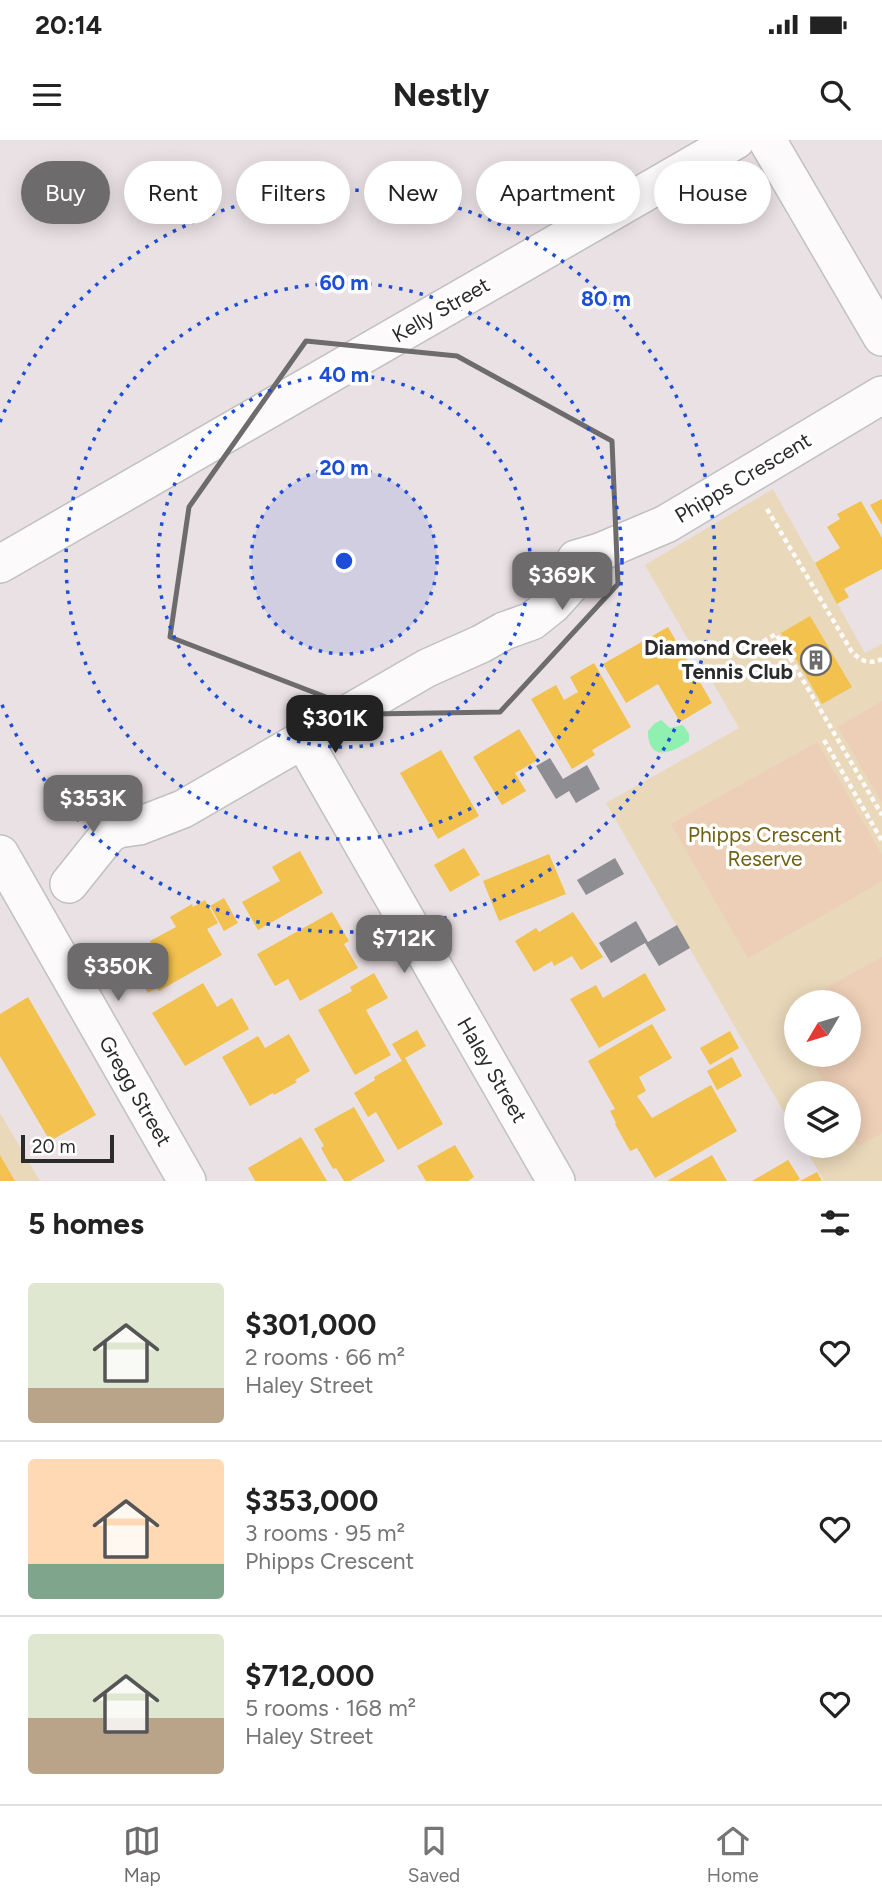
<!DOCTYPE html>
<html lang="en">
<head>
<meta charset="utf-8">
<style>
  :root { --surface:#fff; --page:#f6f6f6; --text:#222; --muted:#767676; --line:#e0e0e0; --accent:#6e6b6c }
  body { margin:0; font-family:Figtree,sans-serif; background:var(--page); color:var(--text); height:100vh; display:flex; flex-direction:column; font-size:26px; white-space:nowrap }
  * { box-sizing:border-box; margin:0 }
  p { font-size:23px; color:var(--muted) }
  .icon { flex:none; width:38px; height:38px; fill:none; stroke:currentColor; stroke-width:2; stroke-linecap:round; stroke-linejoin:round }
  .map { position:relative; height:1041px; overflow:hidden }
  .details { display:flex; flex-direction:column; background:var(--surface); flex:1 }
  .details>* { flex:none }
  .hud { position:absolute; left:21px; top:21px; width:840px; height:63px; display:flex; gap:14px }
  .needle { width:46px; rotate:232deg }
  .tools { position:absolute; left:784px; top:850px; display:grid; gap:14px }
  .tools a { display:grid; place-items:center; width:77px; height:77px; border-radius:50%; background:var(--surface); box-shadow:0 4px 18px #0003; font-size:35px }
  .scale { position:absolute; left:21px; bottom:18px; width:93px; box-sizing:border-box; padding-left:7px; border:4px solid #2b2b2b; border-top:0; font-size:19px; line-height:24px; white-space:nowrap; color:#2b2b2b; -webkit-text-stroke:5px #fff; paint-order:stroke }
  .price { position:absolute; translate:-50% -60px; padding:0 16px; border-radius:14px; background:var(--accent); color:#fff; font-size:23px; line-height:46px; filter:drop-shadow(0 2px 4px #0008) }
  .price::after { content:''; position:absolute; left:50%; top:42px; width:21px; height:16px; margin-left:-10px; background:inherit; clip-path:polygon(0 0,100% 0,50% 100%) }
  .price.selected { background:#222; color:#fff }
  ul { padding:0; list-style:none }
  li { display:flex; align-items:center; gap:21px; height:175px; padding:0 28px }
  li+li { border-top:2px solid var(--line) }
  li span { display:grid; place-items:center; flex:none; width:196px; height:140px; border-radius:7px; color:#555 }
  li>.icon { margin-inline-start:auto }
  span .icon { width:84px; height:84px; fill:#fffc; stroke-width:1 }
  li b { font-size:30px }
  h2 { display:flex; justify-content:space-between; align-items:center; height:84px; padding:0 28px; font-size:30px }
  .tag { padding:0 24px; border-radius:32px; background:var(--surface); box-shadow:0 4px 18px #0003; font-size:24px; line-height:63px }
  .tag.selected { background:var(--accent); color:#fff }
  .status { display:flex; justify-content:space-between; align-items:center; height:49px; padding:0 35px; background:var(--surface); direction:ltr }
  .status svg { height:19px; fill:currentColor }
  header { display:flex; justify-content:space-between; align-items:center; height:91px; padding:0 28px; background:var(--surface); font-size:32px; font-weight:700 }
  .tab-bar { display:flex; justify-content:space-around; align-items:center; height:98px; border-top:2px solid var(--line); background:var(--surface); font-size:19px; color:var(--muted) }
  .tab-bar a { display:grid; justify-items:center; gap:4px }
  .tab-bar .selected { color:var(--accent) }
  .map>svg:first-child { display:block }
  .green { fill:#e9d8b9; fill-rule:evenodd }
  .pitch { fill:#edceb6 }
  .water { fill:#90f0af }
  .homes { fill:#f2c14e }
  .industry { fill:#8d8d92 }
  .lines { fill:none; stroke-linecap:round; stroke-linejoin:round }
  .street-casing { stroke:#c1c0c1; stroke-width:40 }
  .path { stroke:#fcfafb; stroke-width:4.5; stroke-dasharray:5 3.5; stroke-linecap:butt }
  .street { stroke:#fcfafb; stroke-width:37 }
  .marked { fill:none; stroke:#6e6b6c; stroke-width:5; stroke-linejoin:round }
  .ring { fill:none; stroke:#1d4ed8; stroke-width:3.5; stroke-dasharray:3.5 7 }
  .labels { text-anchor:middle; stroke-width:7; stroke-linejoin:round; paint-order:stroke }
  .street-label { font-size:21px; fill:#2b2b2b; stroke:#fff }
  .poi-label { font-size:21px; font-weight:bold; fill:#2b2b2b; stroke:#fff; text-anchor:end }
  .park-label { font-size:21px; fill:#6f6215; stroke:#fff }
  .centre { fill:#1d4ed8; stroke:#fff; stroke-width:3.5 }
  .ring-label { font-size:21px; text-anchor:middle; font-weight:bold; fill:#1d4ed8; stroke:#fff; stroke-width:7; stroke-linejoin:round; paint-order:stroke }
</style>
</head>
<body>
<div class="status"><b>20:14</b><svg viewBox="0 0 49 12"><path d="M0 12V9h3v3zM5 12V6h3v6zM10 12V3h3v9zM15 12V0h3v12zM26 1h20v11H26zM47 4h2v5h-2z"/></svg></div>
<header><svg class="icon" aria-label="menu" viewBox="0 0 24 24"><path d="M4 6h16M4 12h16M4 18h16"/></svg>Nestly<svg class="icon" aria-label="search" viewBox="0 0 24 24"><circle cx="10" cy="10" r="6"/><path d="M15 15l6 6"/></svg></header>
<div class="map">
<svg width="882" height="1041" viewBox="0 0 882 1041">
  <rect width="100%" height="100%" fill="#eae1e4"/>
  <!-- green -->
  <g class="green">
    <path d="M773 349 865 513 882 504V1041H824L804 1006H849V954H796V993L606 663 739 588 645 425ZM796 863H849V915H796Z"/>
    <polygon points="0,973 40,1041 15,1041 0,1015"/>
  </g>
  <!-- pitch -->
  <g class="pitch">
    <polygon points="882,561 882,662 838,587"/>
    <polygon points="817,602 882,715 882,741 748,818 671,684"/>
    <polygon points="882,817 882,993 858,1006 849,989 849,954 830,954 809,915 849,915 849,863 798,863"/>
  </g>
  <!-- water -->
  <path class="water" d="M661 580 670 588 683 585 689 594V601C671 614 648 622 648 591L654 584Z"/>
  <!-- homes -->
  <g class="homes">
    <polygon points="882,359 882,385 870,365"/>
    <polygon points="861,361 882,398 882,429 844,449 849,457 837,464 815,423 840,408 827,387 840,379 837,374"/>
    <polygon points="810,476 852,547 822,564 781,493"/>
    <polygon points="668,487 712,563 680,582 658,544 626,563 603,524"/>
    <polygon points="594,523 631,587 592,610 595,615 572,629 531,559 556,545 564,560 578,552 570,537"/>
    <polygon points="519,589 538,620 515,633 526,651 502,665 473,617"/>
    <polygon points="441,610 479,676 438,699 400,633"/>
    <polygon points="464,708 480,735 450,752 434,725"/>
    <polygon points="300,711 323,753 258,790 242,762 280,741 272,727"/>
    <polygon points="549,714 566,754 499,781 483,741"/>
    <polygon points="224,758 238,783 224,791 210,766"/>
    <polygon points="205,760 218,783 207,789 222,815 159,851 157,848 148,853 130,823 139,818 137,815 152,806 150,801 176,787 170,777 192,764 193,767"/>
    <polygon points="332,772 349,801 344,804 358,828 300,861 288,839 275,846 257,814"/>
    <polygon points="573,772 603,817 581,830 572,816 554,826 552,821 534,832 515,801 536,788 539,792"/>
    <polygon points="374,833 388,858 366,870 391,915 355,935 318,870 352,851 350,847"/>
    <polygon points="645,833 666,870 599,908 570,859 596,845 603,858"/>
    <polygon points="203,843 217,867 232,858 249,889 185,926 152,873"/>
    <polygon points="28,857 96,975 50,1001 0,916 0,874"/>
    <polygon points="652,884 672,918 639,937 646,951 637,956 652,978 711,945 737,991 655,1038 637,1008 630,1011 615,984 616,983 610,971 615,969 588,921"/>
    <polygon points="417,890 426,906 405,918 443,984 398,1010 376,972 368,977 354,953 375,940 374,937 402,921 392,904"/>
    <polygon points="730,891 739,908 710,925 700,908"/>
    <polygon points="289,894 310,931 295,940 297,942 274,955 273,953 250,966 222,917 258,896 265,908"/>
    <polygon points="732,917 742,936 717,950 707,931"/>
    <polygon points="354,967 385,1021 350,1041 344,1041 336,1028 333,1029 321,1008 324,1006 314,989"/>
    <polygon points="301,997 327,1041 255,1041 248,1028"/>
    <polygon points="455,1005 474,1037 468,1041 426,1041 417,1026"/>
    <polygon points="0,1015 15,1041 0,1041"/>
    <polygon points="712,1015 727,1041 667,1041"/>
    <polygon points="788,1020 800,1039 796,1041 752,1041"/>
    <polygon points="817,1032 822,1041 800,1041"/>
  </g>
  <!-- industry -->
  <g class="industry">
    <polygon points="550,618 563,639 587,625 600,649 576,663 569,651 556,659 536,626"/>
    <polygon points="615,718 624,734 586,755 577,740"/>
    <polygon points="636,781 648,802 677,785 690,808 659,826 645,803 611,823 599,803"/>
  </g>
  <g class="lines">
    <!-- street casing -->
    <g class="street-casing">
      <g id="street">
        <polyline points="767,0 882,197"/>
        <polyline points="576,419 600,412 666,384 882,255"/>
        <polyline points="0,424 736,0"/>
        <polyline points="303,600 556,1041"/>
        <polyline points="0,714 187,1041"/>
        <polyline points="69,744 109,694 118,689 139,686 183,669 427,528 481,504 504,491 532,481 552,465 600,412"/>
      </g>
    </g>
    <!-- path -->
    <g class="path">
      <path d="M767 369 852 512C861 521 869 525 882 519"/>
      <polyline points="741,514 776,494 882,675"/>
      <polyline points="824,600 882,701"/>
    </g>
    <!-- street -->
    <use href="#street" class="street"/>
  </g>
  <!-- marked area -->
  <path class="marked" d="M306 201 457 216 612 301 618 444 500 572 370 574 170 497 189 367Z"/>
  <!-- distance rings -->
  <circle cx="344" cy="421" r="93" fill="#1d4ed8" fill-opacity=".12"/>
  <g class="ring">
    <circle cx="344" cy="421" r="93"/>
    <circle cx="344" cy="421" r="186"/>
    <circle cx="344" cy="421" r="278"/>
    <path d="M0 282A371 371 0 1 1 0 560"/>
  </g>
  <!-- icons -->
  <defs>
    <g id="building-ring" transform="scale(1.575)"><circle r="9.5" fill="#fff" stroke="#6e6b6c" stroke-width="1.5"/><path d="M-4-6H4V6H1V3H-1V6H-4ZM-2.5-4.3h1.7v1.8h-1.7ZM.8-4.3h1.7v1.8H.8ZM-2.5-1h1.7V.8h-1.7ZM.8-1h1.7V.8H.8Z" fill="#6e6b6c"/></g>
  </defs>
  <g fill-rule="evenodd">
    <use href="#building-ring" x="816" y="520"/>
  </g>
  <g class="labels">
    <!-- street labels -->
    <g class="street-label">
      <text transform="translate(441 170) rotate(-30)" y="7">Kelly Street</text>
      <text transform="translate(743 338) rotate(-31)" y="7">Phipps Crescent</text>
      <text transform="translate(492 930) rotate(60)" y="7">Haley Street</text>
      <text transform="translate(135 951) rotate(60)" y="7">Gregg Street</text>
    </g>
    <!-- poi labels -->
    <g class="poi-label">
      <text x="793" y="515">Diamond Creek<tspan x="793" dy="24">Tennis Club</tspan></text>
    </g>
    <!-- park labels -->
    <g class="park-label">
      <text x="765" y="702">Phipps Crescent<tspan x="765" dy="24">Reserve</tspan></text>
    </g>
  </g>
  <circle cx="344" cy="421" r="10" class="centre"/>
  <g class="ring-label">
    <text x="344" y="150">60 m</text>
    <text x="606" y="166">80 m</text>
    <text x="344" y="242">40 m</text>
    <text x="344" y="335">20 m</text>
  </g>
</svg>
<div class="tools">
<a><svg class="needle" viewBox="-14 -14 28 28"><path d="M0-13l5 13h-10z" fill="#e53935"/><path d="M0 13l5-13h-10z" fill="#767676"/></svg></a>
<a><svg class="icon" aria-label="layers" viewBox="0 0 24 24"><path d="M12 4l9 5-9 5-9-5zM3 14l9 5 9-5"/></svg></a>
</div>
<div class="scale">20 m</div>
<b class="price" style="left:562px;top:472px">$369K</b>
<b class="price selected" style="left:335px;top:615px">$301K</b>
<b class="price" style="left:93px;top:695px">$353K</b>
<b class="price" style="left:404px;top:835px">$712K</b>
<b class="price" style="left:118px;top:863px">$350K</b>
<div class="hud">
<a class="tag selected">Buy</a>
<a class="tag">Rent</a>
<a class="tag">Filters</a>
<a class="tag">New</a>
<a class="tag">Apartment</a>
<a class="tag">House</a>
</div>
</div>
<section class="details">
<h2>5 homes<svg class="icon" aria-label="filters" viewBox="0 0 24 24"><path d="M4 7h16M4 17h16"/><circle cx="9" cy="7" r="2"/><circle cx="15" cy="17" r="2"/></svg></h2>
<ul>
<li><span style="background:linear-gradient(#dfe7d0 75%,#b9a48a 0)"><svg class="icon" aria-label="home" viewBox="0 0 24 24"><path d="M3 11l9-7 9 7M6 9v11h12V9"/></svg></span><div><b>$301,000</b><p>2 rooms · 66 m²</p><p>Haley Street</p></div><svg class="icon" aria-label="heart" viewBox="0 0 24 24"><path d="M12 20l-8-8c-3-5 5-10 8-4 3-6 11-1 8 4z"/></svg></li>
<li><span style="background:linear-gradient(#ffd9b3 75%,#7fa58c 0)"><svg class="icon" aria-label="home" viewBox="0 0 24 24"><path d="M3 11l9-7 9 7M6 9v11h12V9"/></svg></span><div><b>$353,000</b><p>3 rooms · 95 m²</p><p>Phipps Crescent</p></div><svg class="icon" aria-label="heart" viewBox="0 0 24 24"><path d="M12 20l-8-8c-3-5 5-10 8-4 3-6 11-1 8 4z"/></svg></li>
<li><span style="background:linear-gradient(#dfe7d0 60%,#b9a48a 0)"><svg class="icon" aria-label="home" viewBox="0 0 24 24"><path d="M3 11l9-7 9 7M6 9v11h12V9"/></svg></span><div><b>$712,000</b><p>5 rooms · 168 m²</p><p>Haley Street</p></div><svg class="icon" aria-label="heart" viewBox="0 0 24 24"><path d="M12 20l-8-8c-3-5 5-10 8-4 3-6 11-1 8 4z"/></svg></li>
</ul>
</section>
<nav class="tab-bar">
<a class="selected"><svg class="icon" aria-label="map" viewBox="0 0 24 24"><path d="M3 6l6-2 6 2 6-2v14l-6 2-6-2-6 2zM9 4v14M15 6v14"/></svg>Map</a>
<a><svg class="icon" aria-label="saved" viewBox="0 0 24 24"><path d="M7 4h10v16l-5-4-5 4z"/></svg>Saved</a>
<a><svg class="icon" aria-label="home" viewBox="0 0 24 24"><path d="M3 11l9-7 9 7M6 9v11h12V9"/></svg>Home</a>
</nav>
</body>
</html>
